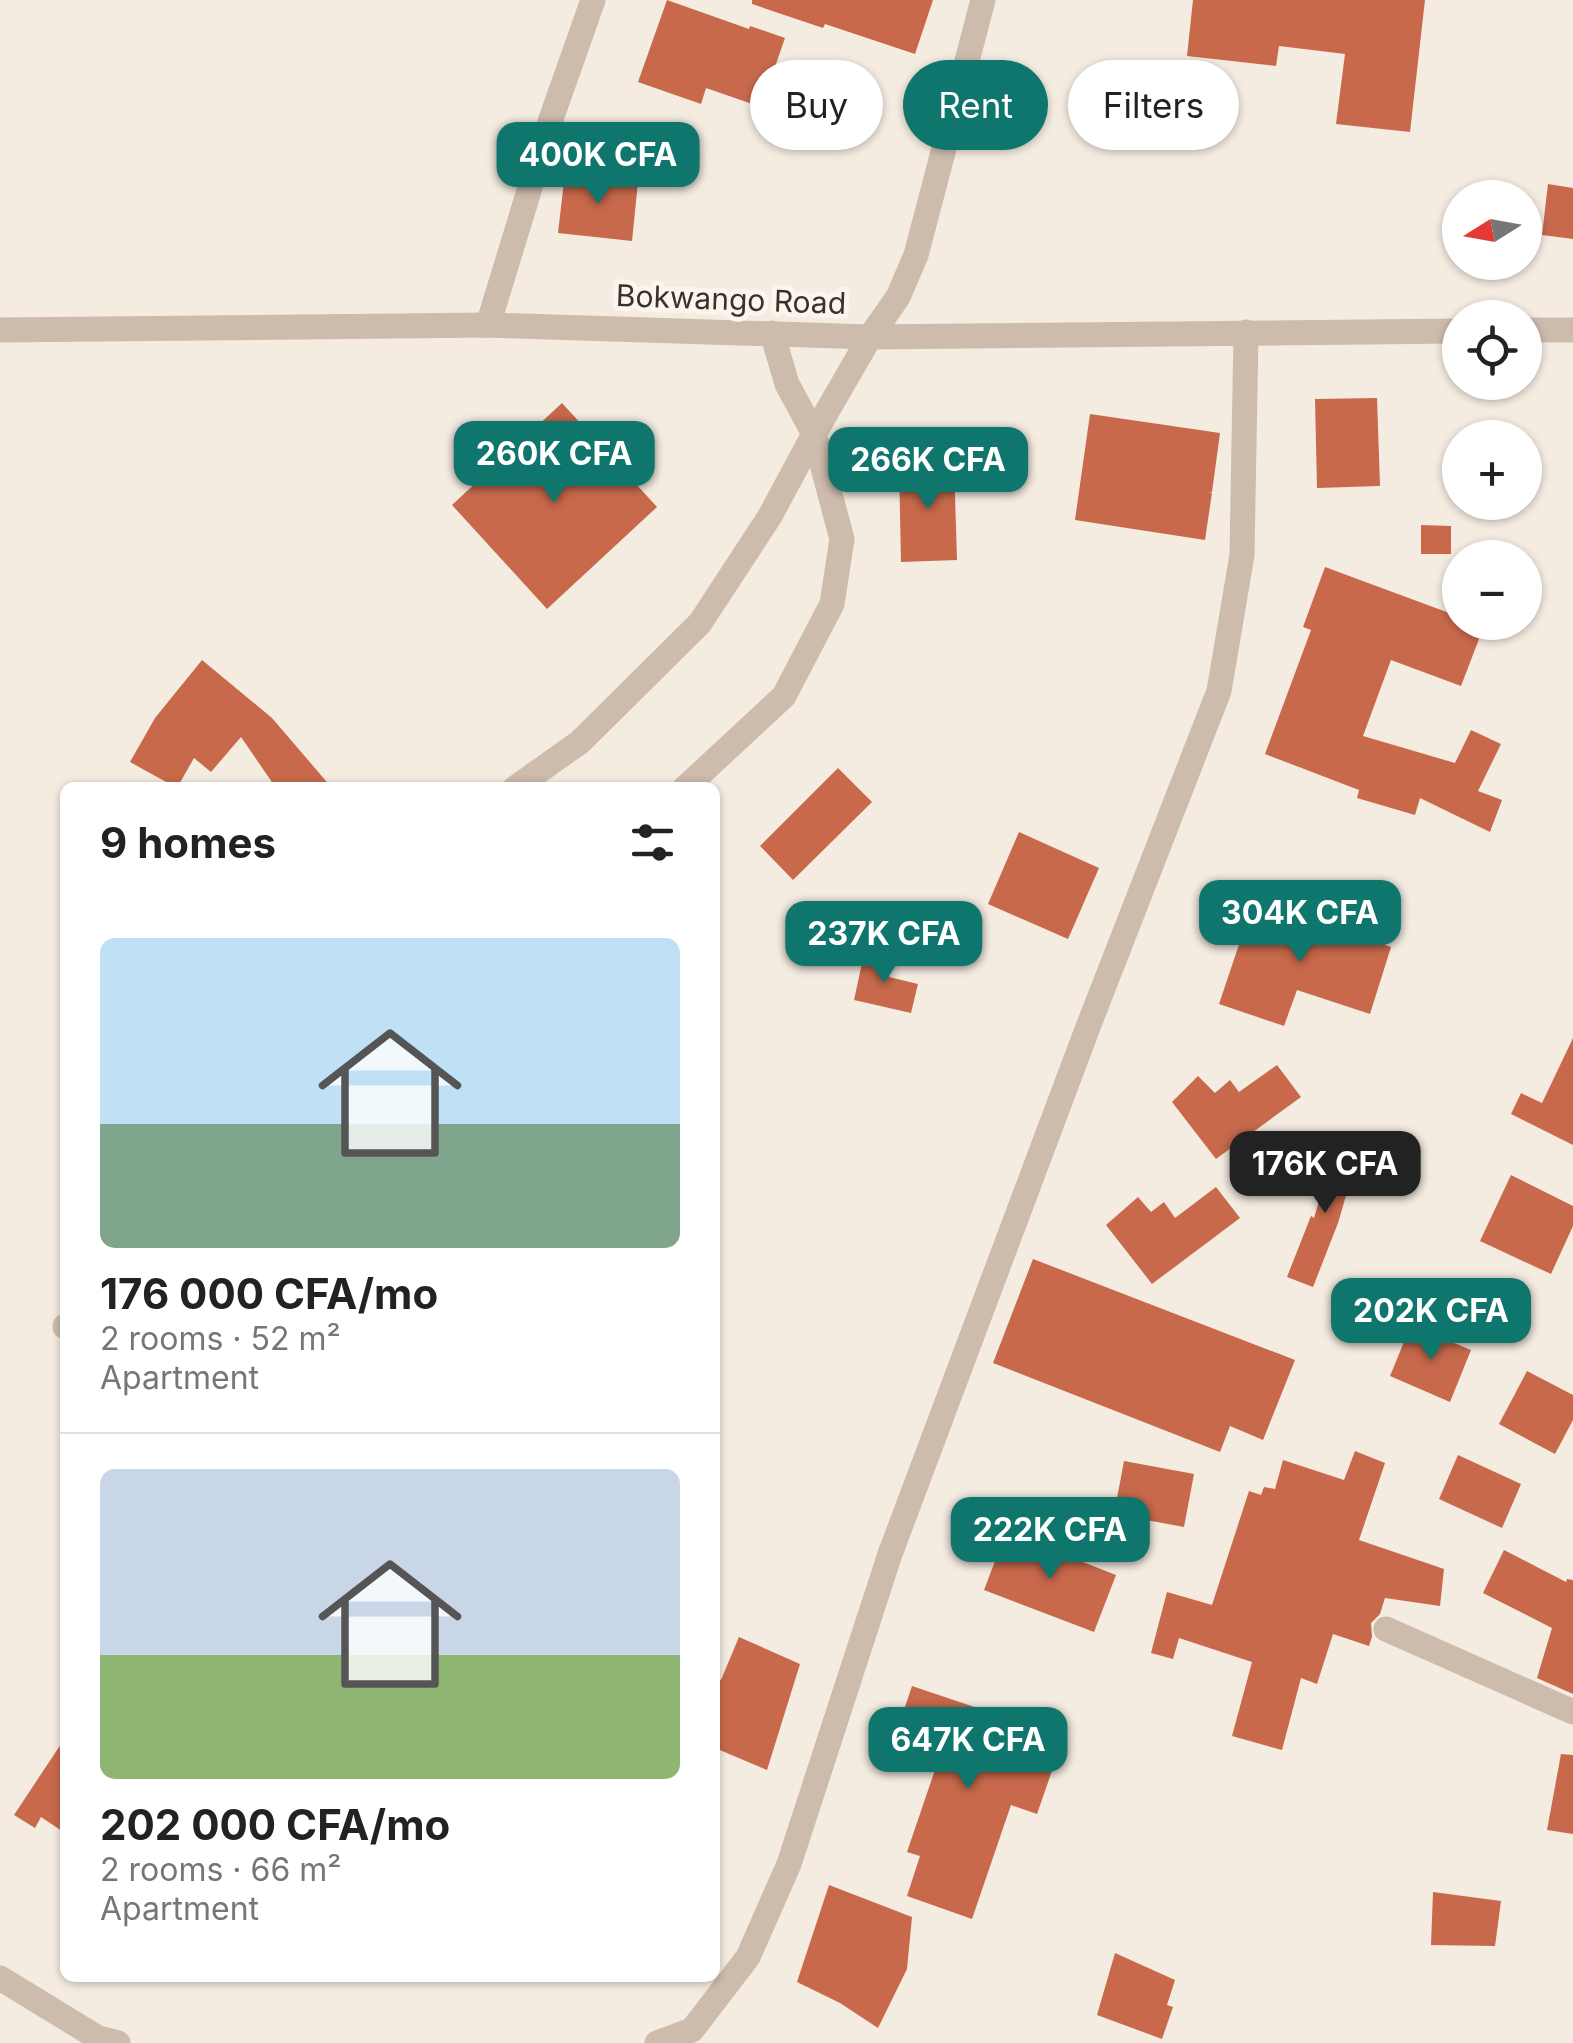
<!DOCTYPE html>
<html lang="en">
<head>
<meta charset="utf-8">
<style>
  :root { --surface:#fff; --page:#f2f2f2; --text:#222; --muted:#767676; --line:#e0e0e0; --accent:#0f766e }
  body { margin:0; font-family:Inter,sans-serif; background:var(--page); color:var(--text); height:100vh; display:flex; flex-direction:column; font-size:38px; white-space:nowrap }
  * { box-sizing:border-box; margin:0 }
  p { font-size:32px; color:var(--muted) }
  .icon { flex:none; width:55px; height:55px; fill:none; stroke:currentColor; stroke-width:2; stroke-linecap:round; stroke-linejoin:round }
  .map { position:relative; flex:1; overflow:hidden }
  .sheet { position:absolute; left:60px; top:782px; width:660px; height:1200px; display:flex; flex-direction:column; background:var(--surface); border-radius:15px; box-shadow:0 2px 8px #0004 }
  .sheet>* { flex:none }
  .banner { position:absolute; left:750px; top:60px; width:672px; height:90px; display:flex; gap:20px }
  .needle { width:65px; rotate:259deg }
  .buttons { position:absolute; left:1442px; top:180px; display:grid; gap:20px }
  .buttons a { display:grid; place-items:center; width:100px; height:100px; border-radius:50%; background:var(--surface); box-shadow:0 2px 8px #0004; font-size:50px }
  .price { position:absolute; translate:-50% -85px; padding:0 22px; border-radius:20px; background:var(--accent); color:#fff; font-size:32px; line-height:65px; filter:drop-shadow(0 2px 5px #0008) }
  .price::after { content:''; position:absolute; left:50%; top:60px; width:30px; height:22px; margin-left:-15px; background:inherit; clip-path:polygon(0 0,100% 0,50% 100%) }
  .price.active { background:#222; color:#fff }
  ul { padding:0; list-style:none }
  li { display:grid; align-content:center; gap:20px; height:530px; padding:0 40px }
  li+li { border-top:2px solid var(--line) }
  li span { display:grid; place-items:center; height:310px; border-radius:15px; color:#555 }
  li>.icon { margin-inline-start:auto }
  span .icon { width:180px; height:180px; fill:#fffc; stroke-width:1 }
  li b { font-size:42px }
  h2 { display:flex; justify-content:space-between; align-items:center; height:120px; padding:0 40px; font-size:42px }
  .tag { padding:0 35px; border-radius:45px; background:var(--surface); box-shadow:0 2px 8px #0004; font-size:35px; line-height:90px }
  .tag.active { background:var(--accent); color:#fff }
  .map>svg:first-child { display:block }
  .building { fill:#c8694b }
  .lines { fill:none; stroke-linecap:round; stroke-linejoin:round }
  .minor { stroke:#cdbbac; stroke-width:25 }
  .labels { text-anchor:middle; stroke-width:10; stroke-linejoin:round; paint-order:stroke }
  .street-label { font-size:30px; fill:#3b302b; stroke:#fbf5ee }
</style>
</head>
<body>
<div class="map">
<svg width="1573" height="2043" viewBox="0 0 1573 2043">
  <rect width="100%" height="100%" fill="#f4ebe1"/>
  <!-- building -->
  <g class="building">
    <polygon points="667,0 749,29 750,26 785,38 761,107 706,88 701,104 638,82"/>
    <polygon points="752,0 933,0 915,54 825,24 823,28 752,4"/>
    <polygon points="1193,0 1425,0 1410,132 1336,124 1345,54 1279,46 1276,66 1187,56"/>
    <polygon points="565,173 638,182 632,241 558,233"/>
    <polygon points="1548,184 1573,188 1573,239 1542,235"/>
    <polygon points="1377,398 1380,486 1317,488 1315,399"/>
    <polygon points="562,403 657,507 547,609 452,505"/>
    <polygon points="1090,414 1220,433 1212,492 1209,492 1212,493 1205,540 1075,520"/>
    <polygon points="954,463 957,560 901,562 899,464"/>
    <polygon points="1421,525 1451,526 1451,554 1421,554"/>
    <polygon points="1325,567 1460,617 1460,622 1475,622 1484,626 1461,686 1391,660 1363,736 1455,763 1471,730 1501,744 1478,791 1502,800 1490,832 1420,798 1415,815 1357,798 1359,790 1265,754 1311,630 1303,627"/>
    <polygon points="202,660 272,718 332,788 276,788 241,737 211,772 194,758 177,788 130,762 155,718"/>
    <polygon points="838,768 872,802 793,880 760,846"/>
    <polygon points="1019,832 1099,868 1068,939 988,904"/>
    <polygon points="1254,900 1391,947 1370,1014 1297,990 1284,1026 1219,1004"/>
    <polygon points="864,954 893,961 889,977 918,984 911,1013 854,1000"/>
    <polygon points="1573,1038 1573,1145 1511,1114 1521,1093 1542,1103"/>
    <polygon points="1277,1065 1301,1097 1216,1159 1172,1102 1198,1076 1215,1093 1230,1080 1239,1092"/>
    <polygon points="1337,1140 1360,1148 1338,1223 1313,1287 1287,1277 1311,1216 1314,1218"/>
    <polygon points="1511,1175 1573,1206 1573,1226 1551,1274 1480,1241"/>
    <polygon points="1216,1187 1240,1218 1152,1284 1106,1225 1138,1197 1151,1212 1164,1202 1175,1218"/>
    <polygon points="1033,1259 1295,1360 1263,1440 1230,1426 1220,1452 993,1363"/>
    <polygon points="1411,1325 1471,1350 1450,1402 1390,1376"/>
    <polygon points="1527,1371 1573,1395 1573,1420 1555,1454 1499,1424"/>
    <polygon points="1355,1451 1385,1463 1359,1540 1444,1569 1440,1606 1385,1598 1380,1614 1371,1623 1372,1637 1369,1646 1333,1634 1317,1684 1301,1678 1282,1750 1232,1736 1252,1662 1179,1638 1173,1659 1151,1653 1167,1592 1212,1605 1249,1491 1261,1495 1264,1487 1275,1489 1283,1460 1344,1480"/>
    <polygon points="1458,1455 1521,1484 1502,1528 1439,1499"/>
    <polygon points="1124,1461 1194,1474 1184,1527 1114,1514"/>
    <polygon points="1006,1532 1116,1575 1094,1632 984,1590"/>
    <polygon points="1504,1550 1566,1582 1567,1579 1573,1580 1573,1694 1537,1678 1552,1628 1483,1593"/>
    <polygon points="739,1637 800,1664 767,1770 715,1748 715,1677 721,1680"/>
    <polygon points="912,1686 1013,1720 1012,1724 1062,1742 1037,1814 1011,1805 972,1919 907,1896 920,1856 907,1852 937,1764 891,1749"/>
    <polygon points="65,1738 65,1833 41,1817 35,1828 14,1815"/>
    <polygon points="1561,1754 1573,1755 1573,1834 1547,1830"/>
    <polygon points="829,1885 912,1917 907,1969 878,2028 840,2003 797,1982"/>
    <polygon points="1433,1892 1501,1901 1495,1946 1431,1945"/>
    <polygon points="1115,1953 1175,1980 1167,2005 1173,2007 1162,2039 1097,2015"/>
  </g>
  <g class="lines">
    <!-- minor -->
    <g class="minor">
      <polyline points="488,325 551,119 593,0"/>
      <polyline points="0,330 488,325 870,337 1460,331"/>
      <polyline points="1525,330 1573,330"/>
      <polyline points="515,788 580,742 700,623 770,516 814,434 870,337 898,297 916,255 983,0"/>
      <polyline points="685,788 784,696 832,604 842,539 814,434 787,384 772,333"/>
      <polyline points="65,1327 65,1326"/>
      <polyline points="1386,1629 1573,1712"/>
      <polyline points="0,1978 98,2038 118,2043"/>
      <polyline points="657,2043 692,2030 748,1957 789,1864 890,1554 1088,1027 1219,691 1242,555 1246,332"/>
    </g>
  </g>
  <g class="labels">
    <!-- street labels -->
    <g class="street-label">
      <text transform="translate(731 300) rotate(2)" y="10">Bokwango Road</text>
    </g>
  </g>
</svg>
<div class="buttons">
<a><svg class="needle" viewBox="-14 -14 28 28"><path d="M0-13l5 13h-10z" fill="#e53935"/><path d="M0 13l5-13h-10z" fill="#767676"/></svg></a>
<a><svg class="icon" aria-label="locate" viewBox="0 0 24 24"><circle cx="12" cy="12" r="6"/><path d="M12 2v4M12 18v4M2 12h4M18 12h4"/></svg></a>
<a>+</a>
<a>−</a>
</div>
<b class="price" style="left:598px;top:207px">400K CFA</b>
<b class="price" style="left:554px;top:506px">260K CFA</b>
<b class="price" style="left:928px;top:512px">266K CFA</b>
<b class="price" style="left:1300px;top:965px">304K CFA</b>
<b class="price" style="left:884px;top:986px">237K CFA</b>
<b class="price active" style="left:1325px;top:1216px">176K CFA</b>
<b class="price" style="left:1431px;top:1363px">202K CFA</b>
<b class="price" style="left:1050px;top:1582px">222K CFA</b>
<b class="price" style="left:968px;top:1792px">647K CFA</b>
<div class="banner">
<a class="tag">Buy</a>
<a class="tag active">Rent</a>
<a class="tag">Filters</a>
</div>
<section class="sheet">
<h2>9 homes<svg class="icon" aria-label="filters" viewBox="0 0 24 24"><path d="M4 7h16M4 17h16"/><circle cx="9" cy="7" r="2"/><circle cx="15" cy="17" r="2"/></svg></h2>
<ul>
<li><span style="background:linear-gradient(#bfe0f5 60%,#7fa58c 0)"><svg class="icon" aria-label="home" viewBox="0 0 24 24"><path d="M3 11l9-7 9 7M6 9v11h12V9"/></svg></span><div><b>176 000 CFA/mo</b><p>2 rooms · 52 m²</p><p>Apartment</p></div></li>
<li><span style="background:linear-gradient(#c9d6e8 60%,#8fb573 0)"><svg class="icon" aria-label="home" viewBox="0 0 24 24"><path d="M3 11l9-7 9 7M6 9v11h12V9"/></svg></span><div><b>202 000 CFA/mo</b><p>2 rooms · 66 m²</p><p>Apartment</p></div></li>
</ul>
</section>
</div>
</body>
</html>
